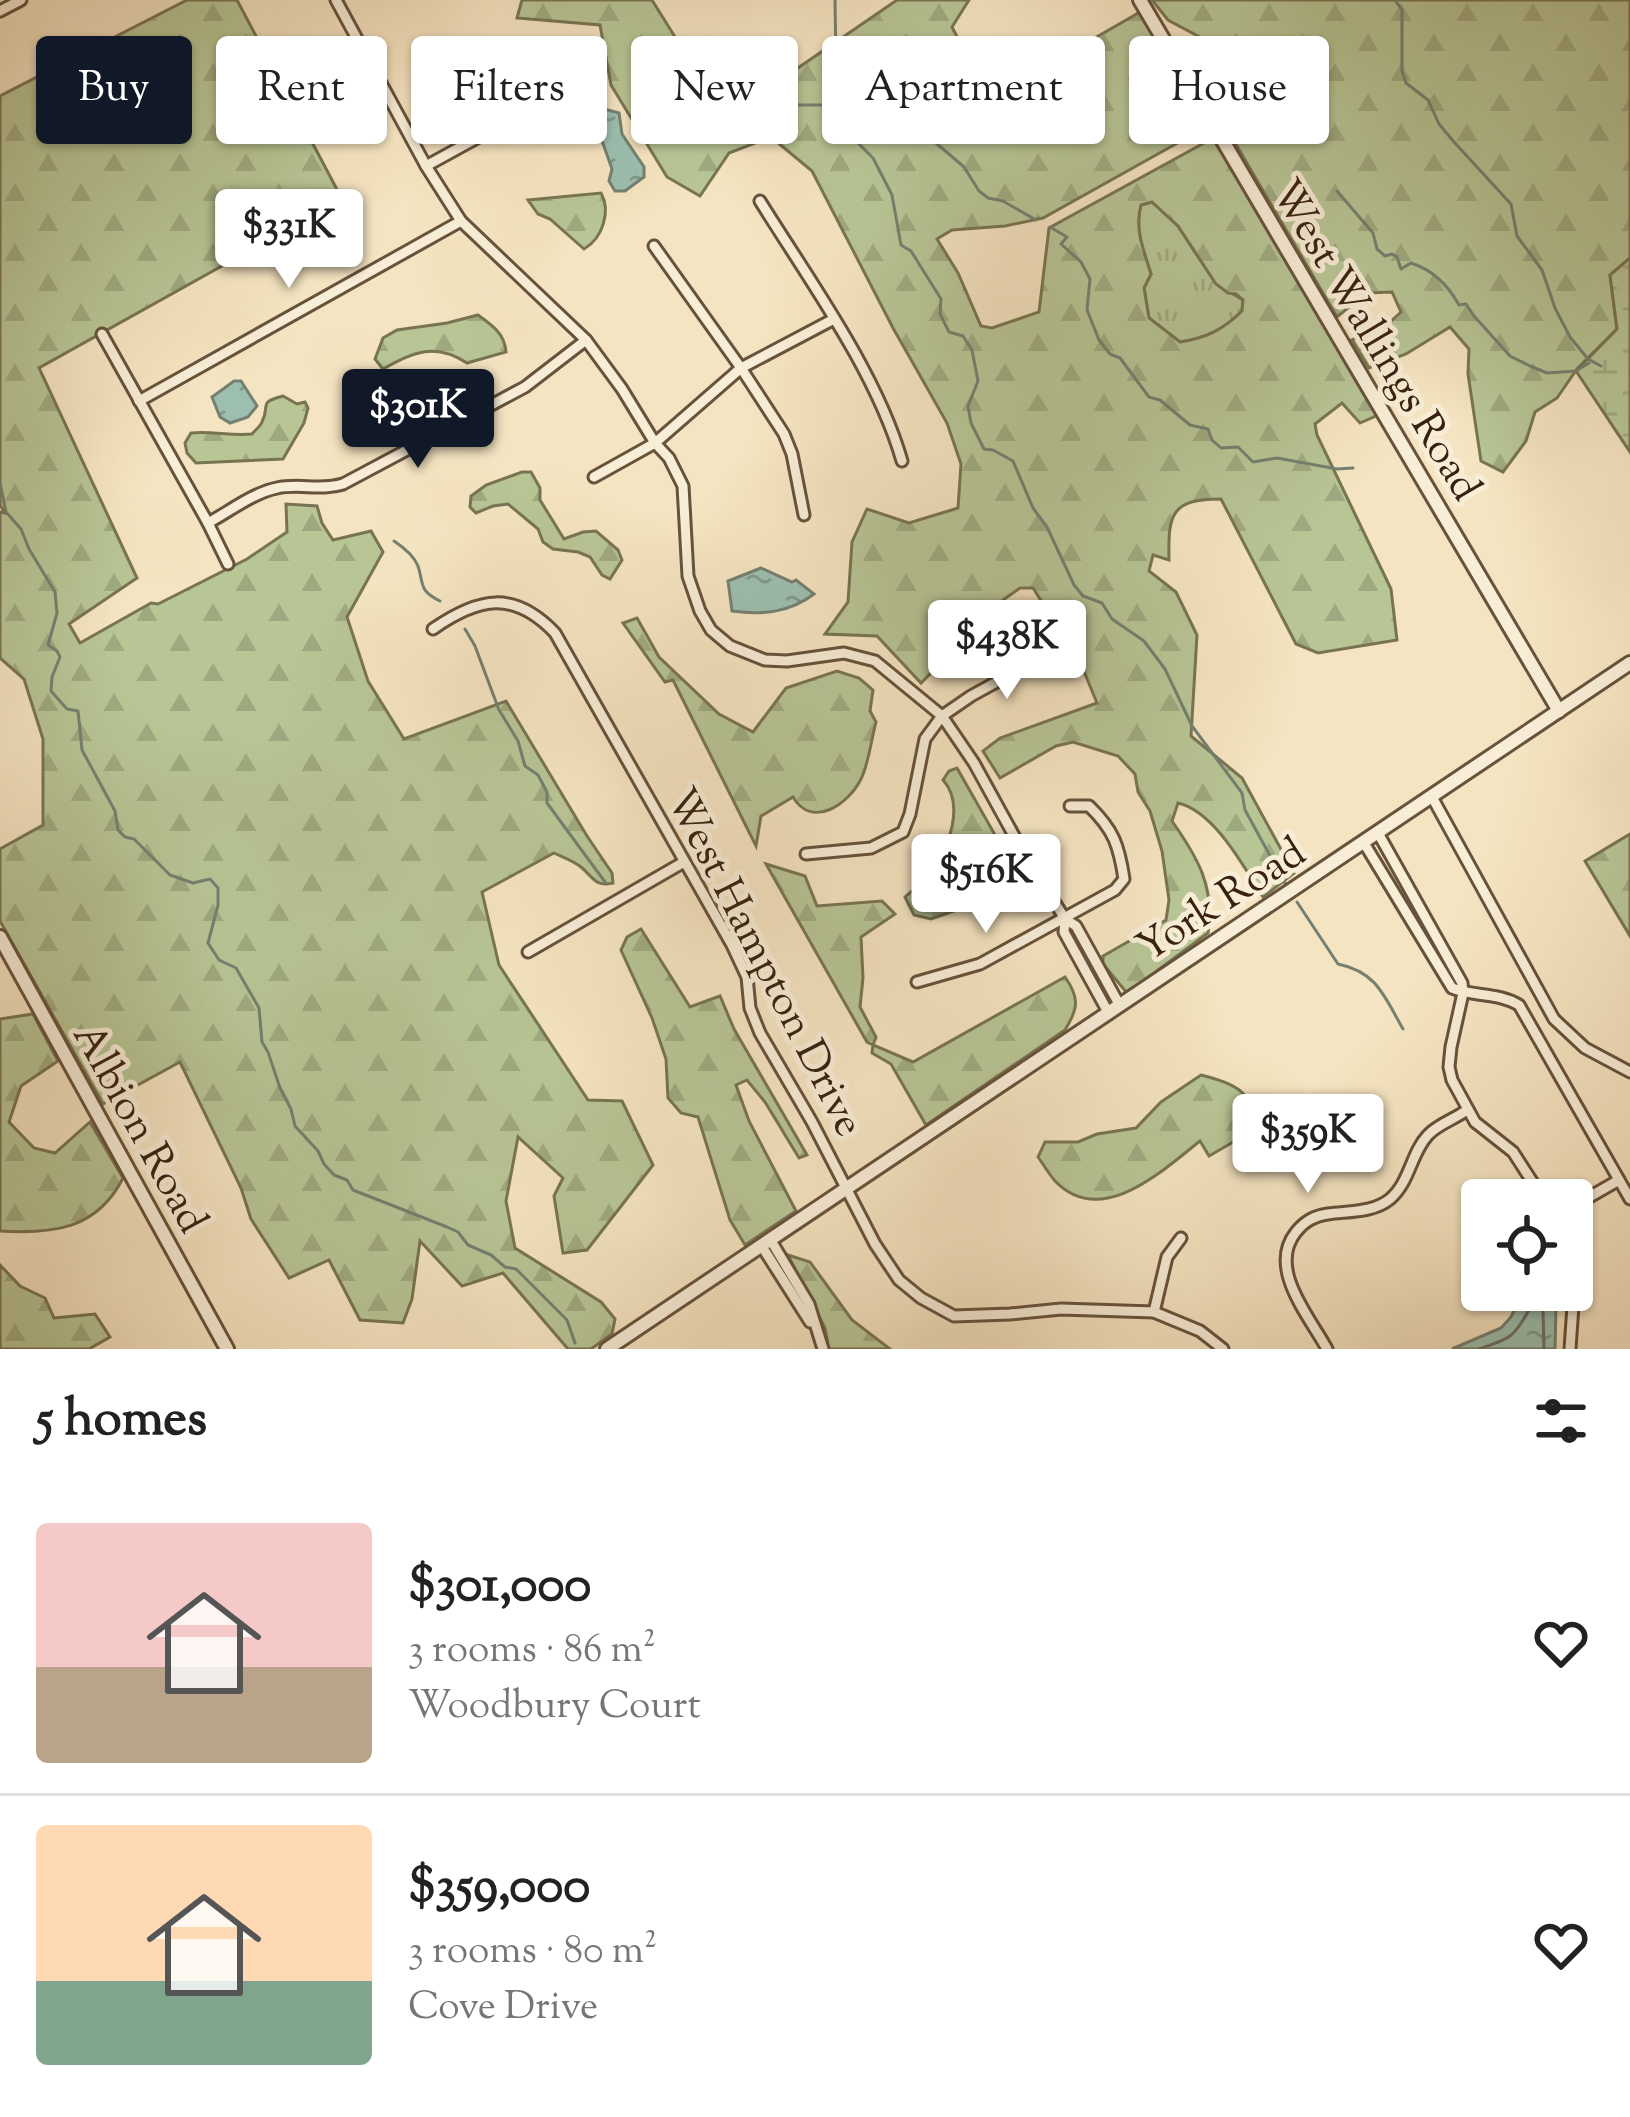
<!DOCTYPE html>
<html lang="en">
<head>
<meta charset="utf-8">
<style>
  :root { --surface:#fff; --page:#f6f6f6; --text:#222; --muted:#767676; --line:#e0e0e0; --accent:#111827 }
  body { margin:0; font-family:"Sorts Mill Goudy",serif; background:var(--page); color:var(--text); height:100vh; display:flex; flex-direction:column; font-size:45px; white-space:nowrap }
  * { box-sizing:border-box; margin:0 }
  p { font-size:39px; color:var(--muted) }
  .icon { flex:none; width:66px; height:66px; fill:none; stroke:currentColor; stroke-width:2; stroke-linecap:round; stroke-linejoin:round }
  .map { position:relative; height:1349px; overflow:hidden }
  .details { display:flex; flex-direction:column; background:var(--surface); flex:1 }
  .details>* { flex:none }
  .hud { position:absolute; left:36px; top:36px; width:1560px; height:108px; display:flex; gap:24px }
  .buttons { position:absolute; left:1461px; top:1179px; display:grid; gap:24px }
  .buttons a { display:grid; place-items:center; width:132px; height:132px; border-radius:12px; background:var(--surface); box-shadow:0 3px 9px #0004; font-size:60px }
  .price { position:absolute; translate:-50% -102px; padding:0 27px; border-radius:12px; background:#fff; color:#222; font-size:39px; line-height:78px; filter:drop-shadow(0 3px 6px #0008) }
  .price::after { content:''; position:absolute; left:50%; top:72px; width:36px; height:27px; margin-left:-18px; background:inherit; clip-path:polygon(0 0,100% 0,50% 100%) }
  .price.current { background:var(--accent); color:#fff }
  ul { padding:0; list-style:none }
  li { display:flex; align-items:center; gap:36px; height:300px; padding:0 36px }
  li+li { border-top:3px solid var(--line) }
  li span { display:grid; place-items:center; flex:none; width:336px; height:240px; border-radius:12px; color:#555 }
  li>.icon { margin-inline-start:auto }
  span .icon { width:144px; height:144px; fill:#fffc; stroke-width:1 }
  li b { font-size:51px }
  h2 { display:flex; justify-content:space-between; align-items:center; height:144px; padding:0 36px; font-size:51px }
  .pill { padding:0 42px; border-radius:12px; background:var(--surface); box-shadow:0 3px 9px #0004; font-size:42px; line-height:108px }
  .pill.current { background:var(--accent); color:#fff }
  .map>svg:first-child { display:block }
  .grass { fill:url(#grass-tufts); stroke:#787452; stroke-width:3 }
  .forest { fill:url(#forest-firs); stroke:#787452; stroke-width:3; fill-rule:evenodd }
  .wetland { fill:url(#wetland-marsh); stroke:#787452; stroke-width:3 }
  .water { fill:url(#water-ripples); stroke:#748070; stroke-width:3 }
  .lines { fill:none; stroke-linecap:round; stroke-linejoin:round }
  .shore { stroke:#6a7060; stroke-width:3 }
  .stream { stroke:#748070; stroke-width:3 }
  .minor-casing { stroke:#67523c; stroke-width:15 }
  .tertiary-casing { stroke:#67523c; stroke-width:18 }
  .minor { stroke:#f8edd7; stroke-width:9 }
  .tertiary { stroke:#f8edd7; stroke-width:12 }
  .labels { text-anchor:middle; stroke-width:10; stroke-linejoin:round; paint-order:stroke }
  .street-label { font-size:42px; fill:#38220f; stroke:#f8edd7 }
</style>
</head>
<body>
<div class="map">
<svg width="1630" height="1349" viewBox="0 0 1630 1349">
  <defs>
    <pattern id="grass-tufts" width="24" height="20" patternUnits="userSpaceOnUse" patternTransform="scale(3)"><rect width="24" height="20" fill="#b8c595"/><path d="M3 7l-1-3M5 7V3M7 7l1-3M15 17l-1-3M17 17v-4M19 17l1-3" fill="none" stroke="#9fa97f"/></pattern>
    <pattern id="forest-firs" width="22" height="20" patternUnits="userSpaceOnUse" patternTransform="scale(3)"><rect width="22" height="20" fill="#b8c595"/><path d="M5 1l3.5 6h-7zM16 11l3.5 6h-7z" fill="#9fa97f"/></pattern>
    <pattern id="wetland-marsh" width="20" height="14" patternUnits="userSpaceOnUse" patternTransform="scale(3)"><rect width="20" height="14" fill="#b8c595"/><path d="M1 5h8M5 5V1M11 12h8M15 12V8" fill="none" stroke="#9fa97f"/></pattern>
    <pattern id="water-ripples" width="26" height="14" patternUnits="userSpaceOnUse" patternTransform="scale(3)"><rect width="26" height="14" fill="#9cbfb0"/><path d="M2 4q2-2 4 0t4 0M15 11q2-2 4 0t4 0" fill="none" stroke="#809b8e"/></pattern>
  </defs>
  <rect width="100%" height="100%" fill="#f5e4c1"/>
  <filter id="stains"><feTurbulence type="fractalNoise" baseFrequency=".00167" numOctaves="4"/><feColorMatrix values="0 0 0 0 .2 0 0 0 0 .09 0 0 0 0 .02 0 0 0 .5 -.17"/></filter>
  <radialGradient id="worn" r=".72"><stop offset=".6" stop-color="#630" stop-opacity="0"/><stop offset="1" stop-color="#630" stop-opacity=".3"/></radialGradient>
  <!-- grass -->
  <path class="grass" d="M1152 202 1178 226 1216 284 1243 300 1242 311C1223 330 1206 338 1180 342L1149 318 1144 288 1151 274C1144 251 1134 229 1141 205Z"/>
  <!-- forest -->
  <g class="forest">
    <path d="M187 0H237L342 199 39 368 137 578 69 624 80 643 151 603 158 604 247 559 287 532 286 504 317 506 322 523 333 540 371 531 383 552 347 617 368 681 404 739 506 701 587 836 612 873 613 883C595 887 594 878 581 867 574 861 563 857 554 853L482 892 499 965 588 1100 622 1101 653 1165 587 1250 563 1253 554 1196 563 1178 518 1137 506 1201 515 1248 601 1302 615 1319 612 1334 591 1349H568L503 1273 462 1286 420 1241 412 1299 403 1323 360 1320 329 1260 289 1278 251 1219 241 1188 180 1062 103 1104 0 921V849L43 825V739L24 679 0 658V512L5 513 0 505V96Z"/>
    <path d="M522 0H652L680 45 760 94 897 0H969L952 27 989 99 1140 12 1208 126 1043 218 1005 226 952 230 937 239 958 273 981 326 992 328 1039 312 1049 228 1215 137 1378 415 1360 423 1342 403 1315 424 1317 435 1391 589 1397 640 1318 653 1296 644 1221 499C1171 499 1168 514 1169 560L1153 555 1149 571 1176 592 1197 635 1191 736 1242 778 1294 873 1263 897C1244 867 1214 811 1178 803L1172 821C1198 858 1215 887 1208 933L1127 993 1103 964V956L1166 920 1169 900 1162 851 1150 811 1138 792 1135 774 1118 756 1073 742 1056 746 1000 778 983 751 1000 738 1097 703 1080 662 1033 588H1020L996 605 992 633 946 658 921 683 877 636 825 634 848 602 852 542 867 509 909 523 958 508 961 464 947 423 893 328 812 171 771 137 729 153 700 196 667 177 611 85 600 25 517 18ZM1152 202 1178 226 1216 284 1228 293 1236 294 1243 300 1242 311C1223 330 1206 338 1180 342L1149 318 1144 288 1151 274C1144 251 1134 229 1141 205Z"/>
    <polygon points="1152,0 1630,0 1630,258 1610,275 1617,329 1577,369 1557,398 1535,412 1526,441 1503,472 1481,461 1468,374 1469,349 1450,327 1406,354 1369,368 1352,340 1389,323 1401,312 1392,292 1366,293 1337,317 1203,88 1232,66 1224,50 1168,20"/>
    <path d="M601 193C611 211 603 238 584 249L550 219 538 214 528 200Z"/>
    <path d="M478 315C492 325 505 334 506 352L467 363C435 342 414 352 383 369L375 359 383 338 397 330 447 323Z"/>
    <path d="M283 396 297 404 305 402 308 408 304 423 283 459 196 463 187 453 185 443 191 433C212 431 230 436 252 434 255 430 260 427 262 422 271 404 257 403 283 396Z"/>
    <polygon points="522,472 531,472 540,488 540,500 564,539 583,532 596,531 618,550 622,560 610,579 602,575 590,557 578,552 553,549 543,542 538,529 508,504 493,506 476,513 470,507 471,496 486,485"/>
    <path d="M637 618 659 657 719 714 753 732 786 688 837 671 859 678 873 690 870 711 876 722C871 740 869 763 861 779 848 805 812 829 793 797L761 816 756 846 673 680 665 682 623 623Z"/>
    <path d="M957 768 1020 879 1018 889 931 919 914 915 905 897C914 889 927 880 933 870 949 847 965 804 943 780L949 771Z"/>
    <polygon points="1630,834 1630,936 1585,861"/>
    <path d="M766 864 805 876 817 906 882 901 895 914 861 937 863 978 860 1007 876 1037 873 1045 913 1062 1065 977C1080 998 1078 1009 1065 1030L926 1125 891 1064 872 1053 873 1045 867 1042Z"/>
    <polygon points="641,929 690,1007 720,996 734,1029 807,1155 799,1158 765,1102 747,1080 736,1085 749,1121 796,1211 745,1245 730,1220 698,1117 681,1113 668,1098 666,1059 652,1018 621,950 627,937"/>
    <path d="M33 1014 58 1061 21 1086 9 1122 34 1148 55 1153 90 1122 123 1178C97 1230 52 1234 0 1231V1019Z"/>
    <path d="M1201 1075C1234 1083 1252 1091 1259 1127L1209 1156 1200 1141C1162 1171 1101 1229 1055 1181 1049 1174 1043 1164 1038 1157L1045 1142H1078L1097 1134 1136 1128 1161 1102Z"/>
    <polygon points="788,1255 810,1262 852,1320 890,1349 829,1349 825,1328"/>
    <polygon points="0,1265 20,1286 45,1298 54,1318 95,1314 110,1337 89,1349 0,1349"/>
  </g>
  <!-- wetland -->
  <polygon class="wetland" points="1630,258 1630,452 1576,371 1617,329 1610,275"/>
  <!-- water -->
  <g class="water">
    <polygon points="604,109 619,113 622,134 644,167 644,177 625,191 615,191 609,181 612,169 595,121 596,113"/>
    <polygon points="234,381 241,381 257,406 248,417 230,423 220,417 212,397"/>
    <path d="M761 568 792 582 796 580 814 594C789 613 762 615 732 611L728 581Z"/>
    <polygon points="1524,1290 1551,1290 1556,1307 1555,1349 1452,1349 1501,1328 1511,1317"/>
  </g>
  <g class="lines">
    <!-- shore -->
    <path class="shore" d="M1479 1349C1489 1345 1502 1342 1510 1336 1522 1327 1527 1310 1536 1300L1541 1302 1543 1309 1544 1349"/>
    <!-- stream -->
    <g class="stream">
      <polyline points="835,0 836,61 855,75 870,81 873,95 886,110 918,137 936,143 964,167 979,191 988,198 1003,201 1036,220"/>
      <polyline points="1395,0 1402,10 1402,71 1406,83 1428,100 1439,124 1454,142 1511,204 1517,236 1542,270 1555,308 1570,337 1588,359 1601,366"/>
      <polyline points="1238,67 1251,83 1265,87 1279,100 1290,101 1301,111 1314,135"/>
      <path d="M639 137 659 138 667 133 682 136C719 102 732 131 773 135L771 116 788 105H831L845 130 873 158 892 195 901 245 911 251 941 299 940 314 949 332 963 336 972 350 978 381 968 406 971 423 984 449 993 450 1013 461 1033 508 1047 527 1074 585 1083 596 1102 603 1112 619 1144 641 1165 669 1192 726 1242 793 1245 810 1286 885"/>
      <path d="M1337 191 1373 233 1377 249 1385 256 1392 254 1397 257 1401 269 1411 263C1433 270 1448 285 1459 305L1466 304 1474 316 1510 356 1530 366 1547 373 1576 371 1589 363"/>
      <polyline points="1050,227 1067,237 1061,244 1081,262 1090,279 1087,310 1099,340 1110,354 1120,358 1149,397 1160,400 1190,425 1208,429 1212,440 1221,448 1238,447 1253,462 1277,458 1337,469 1353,468"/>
      <polyline points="0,315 0,316"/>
      <polyline points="0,483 6,512 21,529 29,549 55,592 57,613 48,645 57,651 60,657 52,677 51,691 67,709 78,711 82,750 115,811 118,830 125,837 134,839 170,875 193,883 210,879 218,888 218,905 208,943 219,960 236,968 259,1008 262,1042 268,1052 280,1088 291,1109 295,1126 318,1151 324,1164 334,1175 347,1180 353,1190 447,1227 458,1232 468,1245 491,1255 505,1267 516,1269 567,1320 575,1343"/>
      <path d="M394 541C403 547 414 556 418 566 424 584 418 590 440 601"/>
      <polyline points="465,629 475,646 499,710 518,741 525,766 538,775 547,792 547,803 605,882"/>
      <path d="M1297 902 1338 964C1377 972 1384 996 1403 1029"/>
    </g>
    <!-- minor casing -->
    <g class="minor-casing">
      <g id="minor">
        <polyline points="336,0 426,166 461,221 586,340 622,389 655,443 669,458 683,486 688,576 700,611 711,630 730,646 765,660 787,661 844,653 875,661 942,716 974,763 1018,843 1065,919 1076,926 1119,1004"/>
        <polyline points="0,11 21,0"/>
        <polyline points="426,166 497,127 527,122"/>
        <path d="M760 201C809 280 876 371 902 461"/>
        <polyline points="654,246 741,368 784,434 792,454 804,515"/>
        <polyline points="102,334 208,523 228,564"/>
        <polyline points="139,401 461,221"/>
        <polyline points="594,477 655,443 741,368 834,319"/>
        <path d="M208 523C230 511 253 493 277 488 299 483 321 491 343 484L525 387 586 340"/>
        <path d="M433 629C479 597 514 590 555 633L732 945 747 977 750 1008 760 1033 812 1122 875 1244 899 1280 921 1298 954 1316 1010 1314 1061 1309 1154 1312 1200 1331 1223 1349"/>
        <polyline points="1432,797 1554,1019 1585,1048 1630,1072"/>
        <polyline points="1378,833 1462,983 1463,993 1451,1047 1449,1067 1452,1080 1475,1122 1513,1152 1544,1200"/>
        <path d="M1364 843 1452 988C1474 997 1497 992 1519 1005L1630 1199"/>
        <polyline points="806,854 871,848 903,832 910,814 925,739 942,716 971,696 1049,653"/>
        <polyline points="1065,919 1064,932 1108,1012"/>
        <polyline points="528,952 684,862"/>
        <path d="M917 982 980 964 1115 890 1124 879C1119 846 1114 830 1089 806H1070"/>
        <polyline points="1572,1207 1619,1180"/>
        <polyline points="770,1239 809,1304 823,1349"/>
        <polyline points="761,1245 810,1322"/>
        <polyline points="1154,1312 1167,1257 1181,1238"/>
        <path d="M1327 1349C1309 1316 1267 1268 1296 1232 1305 1221 1314 1216 1328 1214 1348 1211 1373 1213 1390 1199 1410 1182 1411 1153 1428 1135 1438 1124 1455 1119 1467 1110"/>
        <polyline points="1570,1349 1575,1277 1572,1255"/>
      </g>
    </g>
    <!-- tertiary casing -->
    <g class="tertiary-casing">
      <g id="tertiary">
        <polyline points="1140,0 1559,711"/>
        <polyline points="0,937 227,1349"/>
        <polyline points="607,1349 1630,663"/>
      </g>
    </g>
    <!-- minor -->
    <use href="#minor" class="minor"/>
    <!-- tertiary -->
    <use href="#tertiary" class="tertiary"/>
  </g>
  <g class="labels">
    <!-- street labels -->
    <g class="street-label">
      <text transform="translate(1378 339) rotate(59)" y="15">West Wallings Road</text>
      <text transform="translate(1220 898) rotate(-33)" y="15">York Road</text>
      <text transform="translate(767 961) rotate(63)" y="15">West Hampton Drive</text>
      <text transform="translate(142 1127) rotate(61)" y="15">Albion Road</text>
    </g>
  </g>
  <rect width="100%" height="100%" filter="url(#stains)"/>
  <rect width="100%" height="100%" fill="url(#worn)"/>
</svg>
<div class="buttons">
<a><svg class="icon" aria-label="locate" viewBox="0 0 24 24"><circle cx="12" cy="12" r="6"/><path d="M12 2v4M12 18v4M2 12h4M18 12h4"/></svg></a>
</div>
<b class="price" style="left:289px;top:291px">$331K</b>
<b class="price current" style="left:418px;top:471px">$301K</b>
<b class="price" style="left:1007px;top:702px">$438K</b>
<b class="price" style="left:986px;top:936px">$516K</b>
<b class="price" style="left:1308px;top:1196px">$359K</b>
<div class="hud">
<a class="pill current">Buy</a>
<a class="pill">Rent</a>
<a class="pill">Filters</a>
<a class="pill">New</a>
<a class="pill">Apartment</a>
<a class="pill">House</a>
</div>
</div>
<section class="details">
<h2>5 homes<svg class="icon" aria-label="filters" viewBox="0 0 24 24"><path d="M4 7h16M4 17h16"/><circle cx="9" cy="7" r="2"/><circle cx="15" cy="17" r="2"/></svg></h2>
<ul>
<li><span style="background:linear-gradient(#f6c9c9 60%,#b9a48a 0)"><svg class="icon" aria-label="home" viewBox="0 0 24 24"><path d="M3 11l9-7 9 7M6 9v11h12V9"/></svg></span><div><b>$301,000</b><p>3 rooms · 86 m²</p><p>Woodbury Court</p></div><svg class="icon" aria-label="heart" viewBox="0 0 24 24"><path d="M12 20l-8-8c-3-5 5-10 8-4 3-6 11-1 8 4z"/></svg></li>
<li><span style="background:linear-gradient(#ffd9b3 65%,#7fa58c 0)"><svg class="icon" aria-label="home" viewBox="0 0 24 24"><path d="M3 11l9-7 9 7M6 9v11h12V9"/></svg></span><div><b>$359,000</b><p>3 rooms · 80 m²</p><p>Cove Drive</p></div><svg class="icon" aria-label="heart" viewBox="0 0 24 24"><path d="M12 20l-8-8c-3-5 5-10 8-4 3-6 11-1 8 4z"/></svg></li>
</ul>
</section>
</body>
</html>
